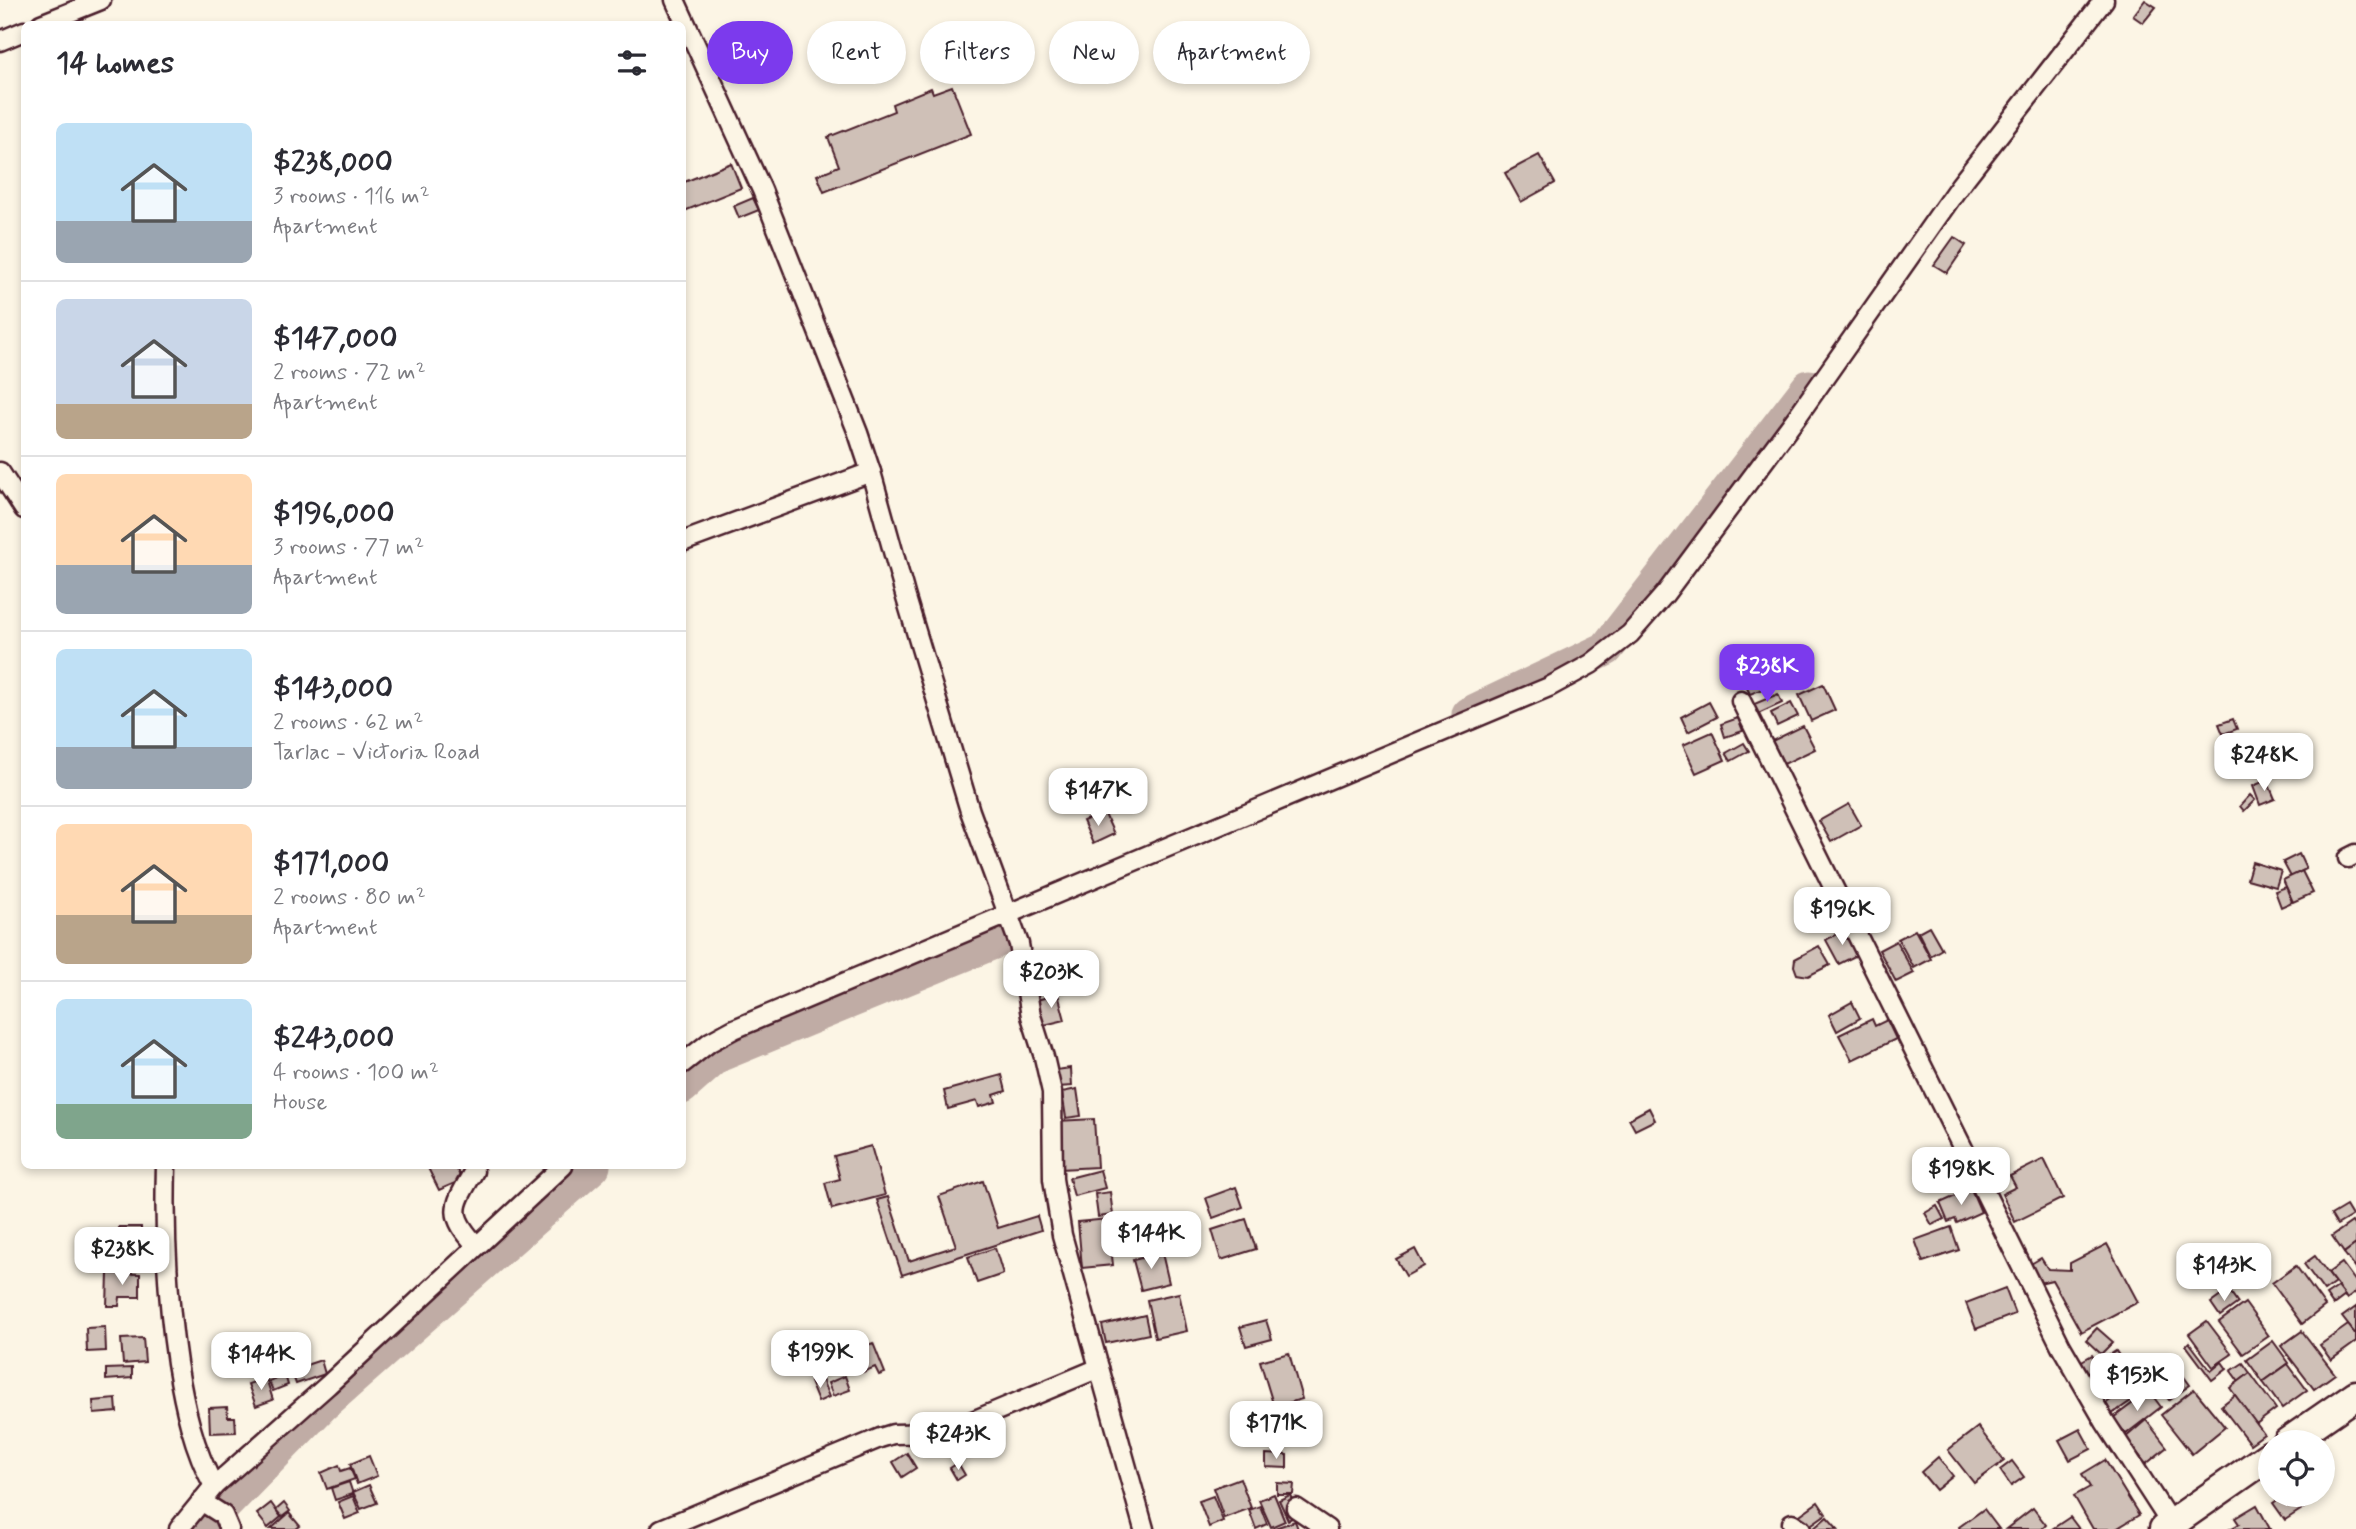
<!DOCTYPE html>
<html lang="en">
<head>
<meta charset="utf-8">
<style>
  :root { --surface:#fff; --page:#f7f7f7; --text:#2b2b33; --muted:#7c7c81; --line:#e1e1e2; --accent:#7c3aed }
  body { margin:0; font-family:Mynerve,sans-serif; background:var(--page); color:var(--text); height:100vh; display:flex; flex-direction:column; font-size:26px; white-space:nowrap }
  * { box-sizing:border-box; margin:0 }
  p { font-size:23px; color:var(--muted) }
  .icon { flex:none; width:38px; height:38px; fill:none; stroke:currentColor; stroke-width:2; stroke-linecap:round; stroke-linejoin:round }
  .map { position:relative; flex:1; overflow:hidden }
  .panel { position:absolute; left:21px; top:21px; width:665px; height:1148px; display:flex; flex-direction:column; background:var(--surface); border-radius:10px; box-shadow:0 4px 10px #0003 }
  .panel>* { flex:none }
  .guide { position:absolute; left:707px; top:21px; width:665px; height:63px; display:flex; gap:14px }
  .fabs { position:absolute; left:2258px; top:1430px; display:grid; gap:14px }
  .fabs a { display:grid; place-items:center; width:77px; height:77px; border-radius:50%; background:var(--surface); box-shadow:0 4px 10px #0003; font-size:35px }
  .price { position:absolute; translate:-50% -60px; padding:0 16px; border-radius:14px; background:#fff; color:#222; font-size:23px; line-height:46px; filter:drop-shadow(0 2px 4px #0008) }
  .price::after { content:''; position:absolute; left:50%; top:42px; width:21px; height:16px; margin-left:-10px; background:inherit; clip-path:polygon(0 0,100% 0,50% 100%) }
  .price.current { background:var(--accent); color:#fff }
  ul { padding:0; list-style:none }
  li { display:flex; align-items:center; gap:21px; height:175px; padding:0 35px }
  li+li { border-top:2px solid var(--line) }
  li span { display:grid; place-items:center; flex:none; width:196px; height:140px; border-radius:10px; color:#555 }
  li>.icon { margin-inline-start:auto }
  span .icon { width:84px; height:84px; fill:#fffc; stroke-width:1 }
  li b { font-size:30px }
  h2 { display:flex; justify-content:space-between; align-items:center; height:84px; padding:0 35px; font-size:30px }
  .tag { padding:0 24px; border-radius:32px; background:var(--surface); box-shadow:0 4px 10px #0003; font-size:24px; line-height:63px }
  .tag.current { background:var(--accent); color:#fff }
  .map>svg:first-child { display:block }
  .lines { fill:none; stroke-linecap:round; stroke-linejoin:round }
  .river { stroke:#c0aca5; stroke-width:35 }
  .building { fill:#cfc0b7; stroke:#4a1f2b; stroke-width:2 }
  .minor-casing { stroke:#4a1f2b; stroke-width:23 }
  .primary-casing { stroke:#4a1f2b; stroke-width:33 }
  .minor { stroke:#fcf5e5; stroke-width:18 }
  .primary { stroke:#fcf5e5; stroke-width:28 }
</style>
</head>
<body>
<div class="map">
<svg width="2356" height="1529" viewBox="0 0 2356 1529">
  <rect width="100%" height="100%" fill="#fcf5e5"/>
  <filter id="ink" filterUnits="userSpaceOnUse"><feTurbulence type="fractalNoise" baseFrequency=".0143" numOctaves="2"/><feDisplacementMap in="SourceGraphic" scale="14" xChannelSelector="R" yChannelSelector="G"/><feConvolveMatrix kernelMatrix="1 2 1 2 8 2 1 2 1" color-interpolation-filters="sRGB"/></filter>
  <g filter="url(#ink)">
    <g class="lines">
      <!-- river -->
      <g class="river">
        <polyline points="1469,714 1606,649 1809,387"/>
        <polyline points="682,1087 718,1055 996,941"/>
        <polyline points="201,1529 323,1404 593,1166"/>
      </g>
    </g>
    <!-- building -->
    <g class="building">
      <polygon points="2145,0 2156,7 2143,23 2133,16"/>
      <polygon points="952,86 971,134 824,192 817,175 839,166 828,137 894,111 892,104 931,88 933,93"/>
      <polygon points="1539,155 1555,183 1521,202 1505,173"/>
      <polygon points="731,163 741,188 682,212 682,183"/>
      <polygon points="753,198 759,210 739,218 734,206"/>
      <polygon points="1954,237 1966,245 1947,273 1934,265"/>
      <polygon points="1761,680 1765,688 1750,694 1746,686"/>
      <polygon points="1823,684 1835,710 1811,721 1799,695"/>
      <polygon points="1778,694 1782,703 1756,715 1752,705"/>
      <polygon points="1709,702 1717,717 1688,732 1681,717"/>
      <polygon points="1791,703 1798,716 1777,726 1771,713"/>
      <polygon points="1738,718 1743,731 1725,737 1721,724"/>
      <polygon points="2233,719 2237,729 2223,734 2219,724"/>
      <polygon points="1803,726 1815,749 1784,764 1772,741"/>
      <polygon points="1712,732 1725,760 1696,773 1683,745"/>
      <polygon points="1744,743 1749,751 1731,761 1726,753"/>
      <polygon points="2267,780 2275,799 2260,805 2253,786"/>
      <polygon points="2250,795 2255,800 2244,811 2240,806"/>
      <polygon points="1849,804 1861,825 1831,842 1819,821"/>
      <polygon points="1104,812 1114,834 1093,844 1083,821"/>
      <polygon points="2299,854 2306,869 2291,877 2283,862"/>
      <polygon points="2252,862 2281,871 2276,887 2247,879"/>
      <polygon points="2302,871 2313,893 2293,902 2283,880"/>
      <polygon points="2286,887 2292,902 2281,907 2275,891"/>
      <polygon points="1929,926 1942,949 1930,956 1918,932"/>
      <polygon points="1844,930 1857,955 1839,964 1826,940"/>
      <polygon points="1915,930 1931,959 1914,968 1898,939"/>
      <polygon points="1896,941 1914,973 1896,982 1879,950"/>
      <polygon points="1819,946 1830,965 1808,976 1797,974 1794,966 1795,959"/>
      <polygon points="1058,994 1065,1020 1044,1025 1037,1000"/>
      <polygon points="1852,1002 1860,1018 1837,1031 1829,1015"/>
      <polygon points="1872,1019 1875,1026 1887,1020 1896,1039 1852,1060 1839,1035"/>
      <polygon points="1071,1068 1072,1086 1058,1087 1056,1070"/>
      <polygon points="1002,1075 1006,1091 994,1095 996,1102 979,1107 977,1101 948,1109 944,1091"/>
      <polygon points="1077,1089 1081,1116 1066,1118 1062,1092"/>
      <polygon points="1649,1108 1655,1120 1635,1130 1629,1119"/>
      <polygon points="1094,1119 1097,1167 1060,1169 1057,1121"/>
      <polygon points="871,1146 885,1195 832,1209 825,1183 840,1179 834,1156"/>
      <polygon points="2044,1159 2063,1198 2015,1222 2002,1194 2016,1187 2010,1176"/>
      <polygon points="427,1166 455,1166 462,1180 439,1190"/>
      <polygon points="1100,1170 1105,1188 1074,1196 1069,1178"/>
      <polygon points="983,1181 998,1228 1037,1216 1041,1230 902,1275 877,1200 888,1197 909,1261 956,1246 939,1196"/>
      <polygon points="1236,1187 1243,1207 1213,1218 1206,1198"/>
      <polygon points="1971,1189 1981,1212 1957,1223 1955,1219 1948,1222 1940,1203"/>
      <polygon points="1110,1192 1113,1215 1098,1217 1095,1194"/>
      <polygon points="1937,1206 1944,1219 1932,1225 1925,1213"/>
      <polygon points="2346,1206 2352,1216 2337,1225 2331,1215"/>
      <polygon points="1108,1219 1113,1265 1082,1268 1078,1222"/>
      <polygon points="1246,1219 1256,1249 1221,1260 1212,1230"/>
      <polygon points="2352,1222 2356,1228 2356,1244 2344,1253 2332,1236"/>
      <polygon points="119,1227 141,1227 141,1241 149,1242 149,1261 119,1261"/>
      <polygon points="1951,1227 1959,1250 1923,1262 1915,1240"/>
      <polygon points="2107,1244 2138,1302 2081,1332 2052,1280 2039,1283 2029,1265 2041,1258 2048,1269 2070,1270 2070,1263"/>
      <polygon points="2356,1244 2356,1269 2344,1253"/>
      <polygon points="995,1248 1003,1274 977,1283 968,1257"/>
      <polygon points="1415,1249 1424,1266 1406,1276 1396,1259"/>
      <polygon points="1162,1253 1169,1283 1141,1290 1133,1260"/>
      <polygon points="2315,1256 2335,1283 2324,1291 2304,1264"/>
      <polygon points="2342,1263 2356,1282 2356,1292 2347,1299 2328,1273"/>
      <polygon points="2296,1266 2325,1306 2302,1324 2272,1283"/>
      <polygon points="108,1273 140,1274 140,1297 120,1297 119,1306 107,1306"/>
      <polygon points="2338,1287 2345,1296 2333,1305 2326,1295"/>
      <polygon points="2005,1288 2015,1314 1976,1329 1966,1303"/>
      <polygon points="2229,1290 2238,1303 2220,1316 2211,1303"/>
      <polygon points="1179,1293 1187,1331 1155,1338 1147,1300"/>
      <polygon points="2245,1303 2269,1336 2243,1354 2219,1322"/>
      <polygon points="2356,1307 2356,1335 2342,1317"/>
      <polygon points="1145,1315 1149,1334 1106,1343 1102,1325"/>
      <polygon points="1266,1320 1272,1339 1246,1346 1240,1327"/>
      <polygon points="2207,1321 2232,1354 2213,1367 2189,1334"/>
      <polygon points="2348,1325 2356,1335 2356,1342 2331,1360 2320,1345"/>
      <polygon points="105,1327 106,1351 87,1352 86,1328"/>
      <polygon points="2097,1328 2113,1342 2101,1354 2086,1340"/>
      <polygon points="2302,1331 2335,1374 2314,1389 2281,1346"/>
      <polygon points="143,1338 145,1362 123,1364 121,1339"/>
      <polygon points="2273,1341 2289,1363 2263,1382 2247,1360"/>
      <polygon points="2189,1342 2211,1371 2222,1362 2227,1369 2212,1380 2186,1345"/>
      <polygon points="873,1343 885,1373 879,1375 875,1367 863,1372 855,1350"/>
      <polygon points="2116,1351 2123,1362 2087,1383 2082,1374 2086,1372 2080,1362 2092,1355 2097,1363"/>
      <polygon points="1289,1353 1302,1399 1274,1407 1260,1361"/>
      <polygon points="817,1356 823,1373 811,1378 804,1361"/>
      <polygon points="321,1360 325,1374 296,1384 291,1370"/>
      <polygon points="2243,1363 2250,1373 2239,1382 2231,1371"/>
      <polygon points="2288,1364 2307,1390 2282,1408 2263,1382"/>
      <polygon points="132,1368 132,1378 106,1380 106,1369"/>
      <polygon points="2179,1370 2190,1385 2169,1400 2158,1384"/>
      <polygon points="2250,1373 2276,1409 2256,1424 2230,1388"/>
      <polygon points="285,1375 288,1385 273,1391 269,1381"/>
      <polygon points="845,1376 850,1390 833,1396 828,1383"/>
      <polygon points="821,1377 829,1397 818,1402 810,1382"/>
      <polygon points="2144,1377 2151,1387 2109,1416 2102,1406 2112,1399 2108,1393 2130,1378 2134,1384"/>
      <polygon points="266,1378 273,1400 256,1406 248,1384"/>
      <polygon points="2194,1389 2225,1427 2192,1454 2161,1415"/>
      <polygon points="2149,1391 2161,1407 2126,1434 2113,1418"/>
      <polygon points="2235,1395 2264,1434 2250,1444 2221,1406"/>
      <polygon points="116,1399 117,1412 94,1414 93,1401"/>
      <polygon points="227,1407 228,1417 235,1417 236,1432 210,1433 209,1408"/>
      <polygon points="2146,1420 2167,1447 2146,1464 2125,1438"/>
      <polygon points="1978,1427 2004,1461 1974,1483 1948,1450"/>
      <polygon points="2080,1429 2091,1449 2070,1460 2059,1440"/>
      <polygon points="907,1453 916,1468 902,1477 893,1462"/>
      <polygon points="1266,1454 1287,1455 1287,1468 1266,1467"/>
      <polygon points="369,1456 377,1476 357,1484 350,1464"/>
      <polygon points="1938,1457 1953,1476 1936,1490 1921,1472"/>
      <polygon points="2105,1460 2139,1515 2116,1529 2093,1529 2074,1496 2090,1487 2082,1474"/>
      <polygon points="2012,1461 2024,1477 2011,1486 2000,1470"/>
      <polygon points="958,1463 965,1475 957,1480 950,1468"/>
      <polygon points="339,1465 341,1471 350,1468 355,1479 327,1489 321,1473"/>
      <polygon points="1240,1478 1251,1508 1224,1518 1213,1488"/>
      <polygon points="349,1482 353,1494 335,1500 331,1488"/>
      <polygon points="1277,1483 1294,1484 1293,1494 1277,1494"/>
      <polygon points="369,1485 377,1503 361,1509 353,1492"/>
      <polygon points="1274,1494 1285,1521 1271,1527 1259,1500"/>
      <polygon points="2276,1494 2308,1494 2313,1502 2285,1520 2273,1503 2279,1499"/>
      <polygon points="1290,1495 1299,1515 1288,1520 1279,1500"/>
      <polygon points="353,1496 360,1513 345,1519 338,1502"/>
      <polygon points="1213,1496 1223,1521 1209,1527 1199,1501"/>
      <polygon points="1818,1502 1826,1514 1805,1529 1797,1517"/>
      <polygon points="271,1503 281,1517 268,1528 257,1514"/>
      <polygon points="284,1503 290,1511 282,1517 276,1510"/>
      <polygon points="2257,1505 2270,1529 2230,1529 2239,1524 2235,1518"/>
      <polygon points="1260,1506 1267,1524 1256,1529 1249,1510"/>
      <polygon points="2033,1508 2046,1525 2042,1529 2006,1529"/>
      <polygon points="1984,1509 1999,1529 1960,1529 1959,1527"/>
      <polygon points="289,1513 300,1526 296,1529 271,1529"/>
      <polygon points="1827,1517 1838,1529 1813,1529"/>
      <polygon points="2070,1517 2079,1529 2052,1529"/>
      <polygon points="1295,1521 1298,1529 1272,1529"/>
    </g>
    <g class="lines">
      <!-- minor casing -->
      <g class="minor-casing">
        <g id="minor">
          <polyline points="675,0 762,190 858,433 871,472 906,598 970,811 1019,944 1031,1016 1044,1057 1052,1092 1053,1179 1062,1235 1144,1529"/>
          <polyline points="41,24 101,0"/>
          <polyline points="0,41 24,31"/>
          <polyline points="0,472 24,509"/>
          <polyline points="682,542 871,472"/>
          <polyline points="1741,701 2061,1346 2105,1422 2171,1524"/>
          <polyline points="2348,858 2356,854"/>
          <polyline points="682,1064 710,1042 734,1029 1549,687 1591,664 1630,634 1665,594 1799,414 1960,185 2104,0"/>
          <path d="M166 1166C164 1234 167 1296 177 1363 184 1405 193 1448 214 1486"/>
          <path d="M474 1171C454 1206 446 1213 477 1246"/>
          <polyline points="201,1501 223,1515 229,1529"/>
          <polyline points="1296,1508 1327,1529"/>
          <polyline points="1792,1523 1801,1529"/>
          <polyline points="179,1529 214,1486 328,1385 563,1166"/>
          <polyline points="661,1529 880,1438 893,1434 944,1433 1099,1368"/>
        </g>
      </g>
      <!-- primary casing -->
      <g class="primary-casing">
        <g id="primary">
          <polyline points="2288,1442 2356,1395"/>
          <polyline points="2164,1529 2270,1455"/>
        </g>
      </g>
      <!-- minor -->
      <use href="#minor" class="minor"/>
      <!-- primary -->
      <use href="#primary" class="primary"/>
    </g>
  </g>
</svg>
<div class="fabs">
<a><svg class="icon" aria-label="locate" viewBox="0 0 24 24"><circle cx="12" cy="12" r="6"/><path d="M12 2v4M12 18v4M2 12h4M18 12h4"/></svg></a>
</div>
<b class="price current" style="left:1767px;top:704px">$238K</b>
<b class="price" style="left:2264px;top:793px">$248K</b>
<b class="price" style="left:1098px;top:828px">$147K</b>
<b class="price" style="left:1842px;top:947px">$196K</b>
<b class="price" style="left:1051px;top:1010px">$203K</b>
<b class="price" style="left:1961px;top:1207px">$198K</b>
<b class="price" style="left:1151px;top:1271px">$144K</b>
<b class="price" style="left:122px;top:1287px">$238K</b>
<b class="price" style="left:2224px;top:1303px">$143K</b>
<b class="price" style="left:820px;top:1390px">$199K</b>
<b class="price" style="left:261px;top:1392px">$144K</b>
<b class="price" style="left:2137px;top:1413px">$153K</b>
<b class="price" style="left:1276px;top:1461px">$171K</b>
<b class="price" style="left:958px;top:1472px">$243K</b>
<div class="guide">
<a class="tag current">Buy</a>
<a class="tag">Rent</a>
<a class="tag">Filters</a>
<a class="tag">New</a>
<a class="tag">Apartment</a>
</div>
<section class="panel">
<h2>14 homes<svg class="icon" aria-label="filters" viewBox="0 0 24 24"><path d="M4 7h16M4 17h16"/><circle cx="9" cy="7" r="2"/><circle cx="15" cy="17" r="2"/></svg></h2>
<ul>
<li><span style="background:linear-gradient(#bfe0f5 70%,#9aa5b1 0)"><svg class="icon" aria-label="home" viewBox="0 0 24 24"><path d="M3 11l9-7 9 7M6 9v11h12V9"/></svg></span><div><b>$238,000</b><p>3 rooms · 116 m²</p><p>Apartment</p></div></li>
<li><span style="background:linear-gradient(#c9d6e8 75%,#b9a48a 0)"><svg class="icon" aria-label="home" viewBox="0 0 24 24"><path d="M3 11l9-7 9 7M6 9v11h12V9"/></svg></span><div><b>$147,000</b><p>2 rooms · 72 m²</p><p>Apartment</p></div></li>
<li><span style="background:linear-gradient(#ffd9b3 65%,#9aa5b1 0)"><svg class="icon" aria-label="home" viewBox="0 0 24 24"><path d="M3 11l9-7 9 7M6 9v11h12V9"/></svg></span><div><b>$196,000</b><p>3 rooms · 77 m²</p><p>Apartment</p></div></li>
<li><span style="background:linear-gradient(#bfe0f5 70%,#9aa5b1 0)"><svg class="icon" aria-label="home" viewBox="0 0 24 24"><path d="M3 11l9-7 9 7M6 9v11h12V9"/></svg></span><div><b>$143,000</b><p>2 rooms · 62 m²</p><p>Tarlac - Victoria Road</p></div></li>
<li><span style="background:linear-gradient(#ffd9b3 65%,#b9a48a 0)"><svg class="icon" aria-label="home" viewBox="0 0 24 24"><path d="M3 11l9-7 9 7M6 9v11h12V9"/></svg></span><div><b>$171,000</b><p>2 rooms · 80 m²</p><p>Apartment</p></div></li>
<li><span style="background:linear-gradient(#bfe0f5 75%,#7fa58c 0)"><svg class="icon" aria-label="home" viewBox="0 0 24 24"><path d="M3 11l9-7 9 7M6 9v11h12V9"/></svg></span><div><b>$243,000</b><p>4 rooms · 100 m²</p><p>House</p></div></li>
</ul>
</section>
</div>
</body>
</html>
